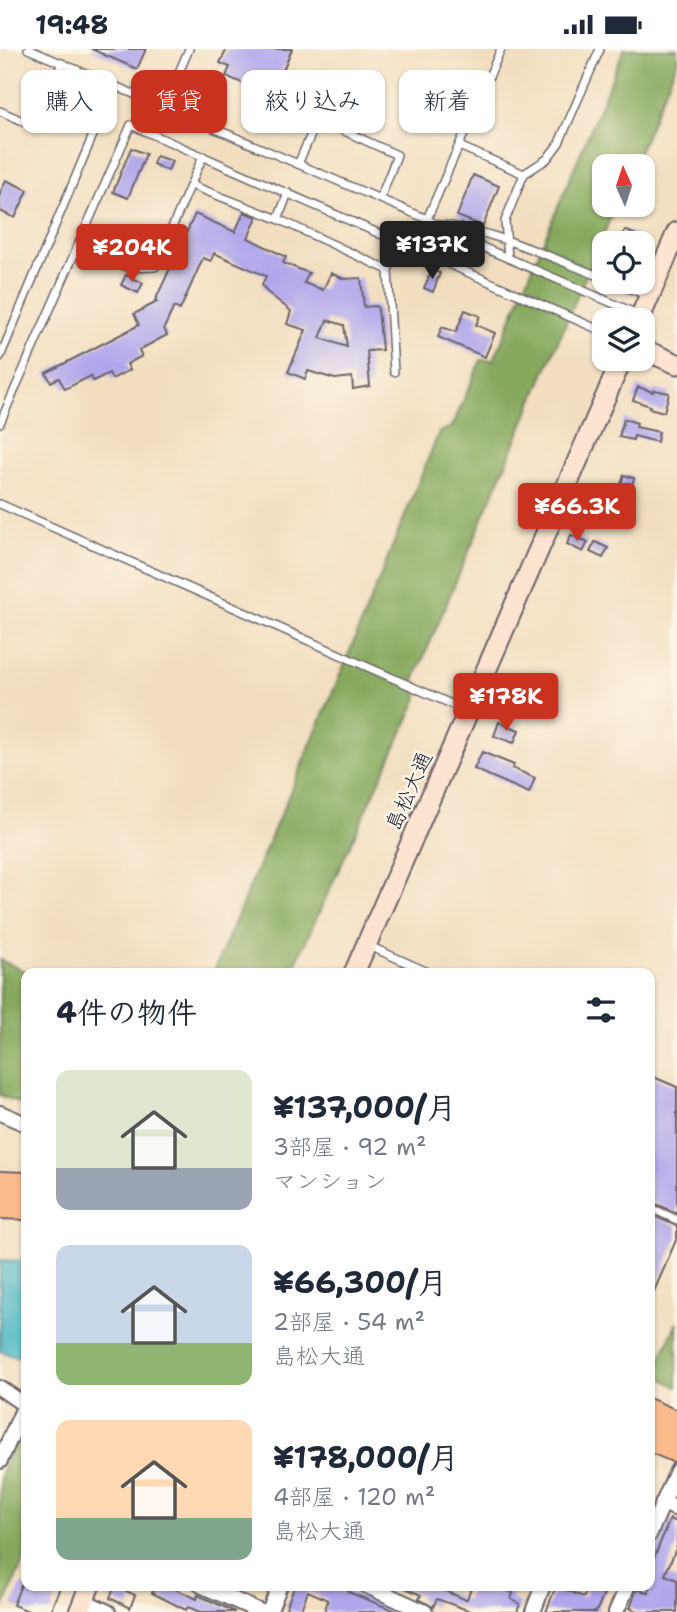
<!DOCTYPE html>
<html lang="ja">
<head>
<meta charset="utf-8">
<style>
  :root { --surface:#fff; --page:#f2f2f3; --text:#1f2937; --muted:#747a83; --accent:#c8321e }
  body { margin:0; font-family:"Shantell Sans","Klee One",sans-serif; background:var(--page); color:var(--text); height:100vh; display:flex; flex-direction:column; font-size:26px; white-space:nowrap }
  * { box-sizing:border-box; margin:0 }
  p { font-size:23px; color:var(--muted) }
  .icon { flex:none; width:38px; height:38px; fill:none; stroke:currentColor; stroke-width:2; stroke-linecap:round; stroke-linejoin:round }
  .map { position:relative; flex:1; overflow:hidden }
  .panel { position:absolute; left:21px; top:919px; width:634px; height:623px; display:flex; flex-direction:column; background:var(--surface); border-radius:14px; box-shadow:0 2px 5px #0004 }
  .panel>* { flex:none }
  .guide { position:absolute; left:21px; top:21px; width:635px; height:63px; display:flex; gap:14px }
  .needle { width:46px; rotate:357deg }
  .buttons { position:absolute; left:592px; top:105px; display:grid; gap:14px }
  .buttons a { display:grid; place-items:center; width:63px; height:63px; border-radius:14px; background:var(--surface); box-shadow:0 2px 5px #0004; font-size:35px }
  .price { position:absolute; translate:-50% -60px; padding:0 16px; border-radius:7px; background:var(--accent); color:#fff; font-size:23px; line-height:46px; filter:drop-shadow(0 2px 4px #0008) }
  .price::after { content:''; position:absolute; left:50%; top:42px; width:21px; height:16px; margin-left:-10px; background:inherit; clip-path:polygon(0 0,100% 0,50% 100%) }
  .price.active { background:#222; color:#fff }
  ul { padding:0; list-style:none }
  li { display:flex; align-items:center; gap:21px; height:175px; padding:0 35px }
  li span { display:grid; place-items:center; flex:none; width:196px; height:140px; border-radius:14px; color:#555 }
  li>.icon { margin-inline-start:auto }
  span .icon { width:84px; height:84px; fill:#fffc; stroke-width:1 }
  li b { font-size:30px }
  h2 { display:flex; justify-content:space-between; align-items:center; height:84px; padding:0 35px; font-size:30px }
  .chip { padding:0 24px; border-radius:14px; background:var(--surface); box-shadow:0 2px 5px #0004; font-size:24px; line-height:63px }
  .chip.active { background:var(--accent); color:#fff }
  .status { display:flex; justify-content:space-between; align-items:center; height:49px; padding:0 35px; background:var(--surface); direction:ltr }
  .status svg { height:19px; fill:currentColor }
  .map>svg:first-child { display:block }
  .forest { fill:#86a95d; stroke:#54664c; stroke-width:2 }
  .water { fill:#49b5c4; stroke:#366c80; stroke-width:2 }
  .building { fill:#b0a6ec; fill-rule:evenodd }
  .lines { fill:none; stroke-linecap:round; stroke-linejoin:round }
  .lane-casing { stroke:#6b6469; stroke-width:10 }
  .street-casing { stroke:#6b6469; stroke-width:18 }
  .secondary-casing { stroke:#6b6469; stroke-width:23 }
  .highway-casing { stroke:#6b6469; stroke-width:30 }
  .lane { stroke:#fff; stroke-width:7 }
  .street { stroke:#fff; stroke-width:14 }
  .secondary { stroke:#fde4d1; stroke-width:19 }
  .highway { stroke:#fbbb8d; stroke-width:26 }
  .labels { text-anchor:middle; stroke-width:5; stroke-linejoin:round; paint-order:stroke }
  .street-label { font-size:21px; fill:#22223b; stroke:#fcf5e5 }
</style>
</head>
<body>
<div class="status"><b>19:48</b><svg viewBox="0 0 49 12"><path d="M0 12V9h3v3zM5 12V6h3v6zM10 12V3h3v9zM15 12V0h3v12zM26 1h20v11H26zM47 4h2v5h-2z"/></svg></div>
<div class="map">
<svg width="677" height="1563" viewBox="0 0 677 1563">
  <rect width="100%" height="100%" fill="#fcf5e5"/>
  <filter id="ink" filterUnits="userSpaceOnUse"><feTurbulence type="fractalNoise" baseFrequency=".0143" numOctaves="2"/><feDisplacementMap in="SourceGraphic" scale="14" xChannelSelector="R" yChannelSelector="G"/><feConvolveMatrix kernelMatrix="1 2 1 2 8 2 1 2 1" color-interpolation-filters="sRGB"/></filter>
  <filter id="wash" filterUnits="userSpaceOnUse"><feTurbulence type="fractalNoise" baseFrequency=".00686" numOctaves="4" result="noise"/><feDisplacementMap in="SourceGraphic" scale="28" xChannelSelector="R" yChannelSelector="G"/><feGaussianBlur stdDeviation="1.57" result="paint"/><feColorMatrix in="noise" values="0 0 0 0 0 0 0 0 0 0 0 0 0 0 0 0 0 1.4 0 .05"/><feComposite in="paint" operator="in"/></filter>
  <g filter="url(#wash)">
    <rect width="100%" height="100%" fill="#f2debf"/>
    <!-- forest -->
    <g class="forest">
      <polygon points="624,0 677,0 677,13 633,117 604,117 604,156 616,156 414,631 418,649 291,924 213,924 343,619 439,383 452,378 481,311 494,311"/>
      <polygon points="0,911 29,924 26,924 26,1057 0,1046"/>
      <polygon points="677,1273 677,1338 654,1324"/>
      <polygon points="26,1366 26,1506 2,1563 0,1563 0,1426"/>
    </g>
    <!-- water -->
    <polygon class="water" points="0,1211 26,1212 26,1286 18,1309 0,1302"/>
    <g id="blocks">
      <!-- building -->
      <g class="building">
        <polygon points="91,0 146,0 137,20"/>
        <polygon points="227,0 292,0 276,38 266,34 262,43 226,27 230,18 220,14"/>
        <polygon points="131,99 146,105 128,149 113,143"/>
        <polygon points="156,107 172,112 168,122 153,115"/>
        <polygon points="473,126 499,137 483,177 457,167"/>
        <polygon points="6,131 28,141 15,169 0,162 0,144"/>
        <path d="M244 163 257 168 248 189 286 208 283 214 309 224 304 234 323 241 331 224 344 230 361 229 364 258 376 257 378 260 382 301 367 302 370 337 353 340 352 328 335 330 308 322 305 330 288 323 306 281 287 275 291 262 267 243 262 236 266 227 214 204 211 212 203 209 180 261 174 258 164 279 167 286 139 301 142 307 127 315 130 321 112 330 109 324 93 332 91 327 65 340 59 329 51 333 46 324 139 276 134 265 157 253 155 252 195 165 235 183ZM327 271 344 276 347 298 320 289Z"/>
        <polygon points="625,181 638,187 635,194 620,194"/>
        <polygon points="432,221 440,224 433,243 424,239"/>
        <polygon points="126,226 143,234 138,244 121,236"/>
        <polygon points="465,261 480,267 476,276 495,284 485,308 438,288 442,278 456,283"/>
        <polygon points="638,338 653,343 654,341 669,344 664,363 649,359 650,357 633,351"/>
        <polygon points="624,370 637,374 636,378 659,383 657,393 634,387 633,391 619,388"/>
        <polygon points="624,426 634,429 631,441 620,438"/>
        <polygon points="571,486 588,493 583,503 567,495"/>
        <polygon points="595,493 608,499 603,509 590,503"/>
        <polygon points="499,673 519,681 514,694 494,687"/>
        <polygon points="482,703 514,716 512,719 535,729 529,744 474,720"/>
        <polygon points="649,1026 677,1038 677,1164 649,1152"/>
        <polygon points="649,1165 677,1177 677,1189 649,1254"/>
        <polygon points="670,1470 677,1473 677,1497 665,1526 677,1531 677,1563 639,1563 630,1559 637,1540 649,1544 649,1521"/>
        <polygon points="21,1536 61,1536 50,1563 31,1563 13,1556"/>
        <polygon points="156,1536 166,1536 197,1550 198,1546 235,1563 200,1563 188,1558 186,1561 152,1544"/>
        <polygon points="295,1536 342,1536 349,1539 348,1543 398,1563 324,1563 328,1551 308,1542 300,1563 296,1563 286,1559"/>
        <polygon points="399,1536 431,1536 464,1550 467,1550 472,1536 497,1536 513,1544 511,1550 520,1555 517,1563 473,1563 437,1550 433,1558 419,1550 421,1546"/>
        <polygon points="589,1536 608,1536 596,1563 546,1563 556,1537 584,1548"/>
        <polygon points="115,1537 135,1546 130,1559 110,1549"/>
      </g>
    </g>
  </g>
  <g filter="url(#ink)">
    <use href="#blocks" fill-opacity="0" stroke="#6b6469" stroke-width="2"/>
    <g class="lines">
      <!-- lane casing -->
      <g class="lane-casing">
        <g id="lane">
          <polyline points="28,0 427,170 452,185 640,266"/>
          <polyline points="164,58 189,0"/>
          <polyline points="0,62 34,77 62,14"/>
          <polyline points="459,97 524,125 505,172 508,209"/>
          <polyline points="298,115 318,70 397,106 380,150"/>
          <polyline points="524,125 547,110 559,94 600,0"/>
          <polyline points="191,136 278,170 288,144"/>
          <polyline points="278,170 388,221 400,193"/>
          <polyline points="427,170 501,0"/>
          <path d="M440 176C488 179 557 211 604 229"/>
          <polyline points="76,200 131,219 155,218 203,107"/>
          <polyline points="388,221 394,323"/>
          <polyline points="612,233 649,247"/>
          <polyline points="0,308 114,36"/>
          <polyline points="0,374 131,76 604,283"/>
          <polyline points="0,455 467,662"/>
          <polyline points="367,896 430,924"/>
          <polyline points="649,1158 677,1171"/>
        </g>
      </g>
      <!-- street casing -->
      <g class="street-casing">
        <g id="street">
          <polyline points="0,1064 26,1075"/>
          <polyline points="0,1339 25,1356 0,1412"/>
          <polyline points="663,1454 677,1460"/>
          <polyline points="649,1486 677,1422"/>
          <polyline points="201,1536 261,1563"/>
          <polyline points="365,1536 425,1563"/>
          <polyline points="84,1552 108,1563"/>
          <polyline points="269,1563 280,1536"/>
          <polyline points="533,1563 543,1536"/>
          <polyline points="616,1563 628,1536"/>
        </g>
      </g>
      <!-- secondary casing -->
      <g class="secondary-casing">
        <g id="secondary">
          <polyline points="639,271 677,183"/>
          <polyline points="642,300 677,315"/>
          <polyline points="354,924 622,310"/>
          <polyline points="79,1563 90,1536"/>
        </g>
      </g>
      <!-- highway casing -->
      <g class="highway-casing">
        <g id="highway">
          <polyline points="0,1136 26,1137"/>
          <polyline points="0,1156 26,1157"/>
          <polyline points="649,1364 677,1376"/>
          <polyline points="649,1388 677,1400"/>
        </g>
      </g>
      <!-- lane -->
      <use href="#lane" class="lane"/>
      <!-- street -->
      <use href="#street" class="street"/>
      <!-- secondary -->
      <use href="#secondary" class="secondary"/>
      <!-- highway -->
      <use href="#highway" class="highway"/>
    </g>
  </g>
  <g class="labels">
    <!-- street labels -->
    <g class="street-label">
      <text transform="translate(409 742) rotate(-66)" y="7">島松大通</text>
    </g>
  </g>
</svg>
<div class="buttons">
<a><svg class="needle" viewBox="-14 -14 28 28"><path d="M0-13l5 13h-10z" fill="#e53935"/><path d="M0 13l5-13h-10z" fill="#747a83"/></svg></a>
<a><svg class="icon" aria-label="locate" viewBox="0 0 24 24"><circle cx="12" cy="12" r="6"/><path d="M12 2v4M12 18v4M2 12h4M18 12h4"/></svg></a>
<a><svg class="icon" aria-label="layers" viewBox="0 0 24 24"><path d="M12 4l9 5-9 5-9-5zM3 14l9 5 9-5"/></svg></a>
</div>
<b class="price active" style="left:432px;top:232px">¥137K</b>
<b class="price" style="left:132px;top:235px">¥204K</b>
<b class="price" style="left:577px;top:494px">¥66.3K</b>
<b class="price" style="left:506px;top:684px">¥178K</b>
<div class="guide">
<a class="chip">購入</a>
<a class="chip active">賃貸</a>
<a class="chip">絞り込み</a>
<a class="chip">新着</a>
</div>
<section class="panel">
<h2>4件の物件<svg class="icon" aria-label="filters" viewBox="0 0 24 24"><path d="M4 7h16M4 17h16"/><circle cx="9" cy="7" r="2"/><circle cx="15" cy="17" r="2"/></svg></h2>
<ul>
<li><span style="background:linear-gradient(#dfe7d0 70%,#9aa5b1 0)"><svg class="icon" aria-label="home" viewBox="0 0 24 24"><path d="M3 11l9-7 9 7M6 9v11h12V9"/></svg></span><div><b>¥137,000/月</b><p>3部屋 · 92 m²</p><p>マンション</p></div></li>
<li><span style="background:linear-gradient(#c9d6e8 70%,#8fb573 0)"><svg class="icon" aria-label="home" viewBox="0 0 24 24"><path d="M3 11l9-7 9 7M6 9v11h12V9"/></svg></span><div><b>¥66,300/月</b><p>2部屋 · 54 m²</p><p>島松大通</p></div></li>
<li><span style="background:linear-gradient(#ffd9b3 70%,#7fa58c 0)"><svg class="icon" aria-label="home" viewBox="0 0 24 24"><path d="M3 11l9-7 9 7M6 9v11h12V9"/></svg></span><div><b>¥178,000/月</b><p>4部屋 · 120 m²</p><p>島松大通</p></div></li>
</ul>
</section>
</div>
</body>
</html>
